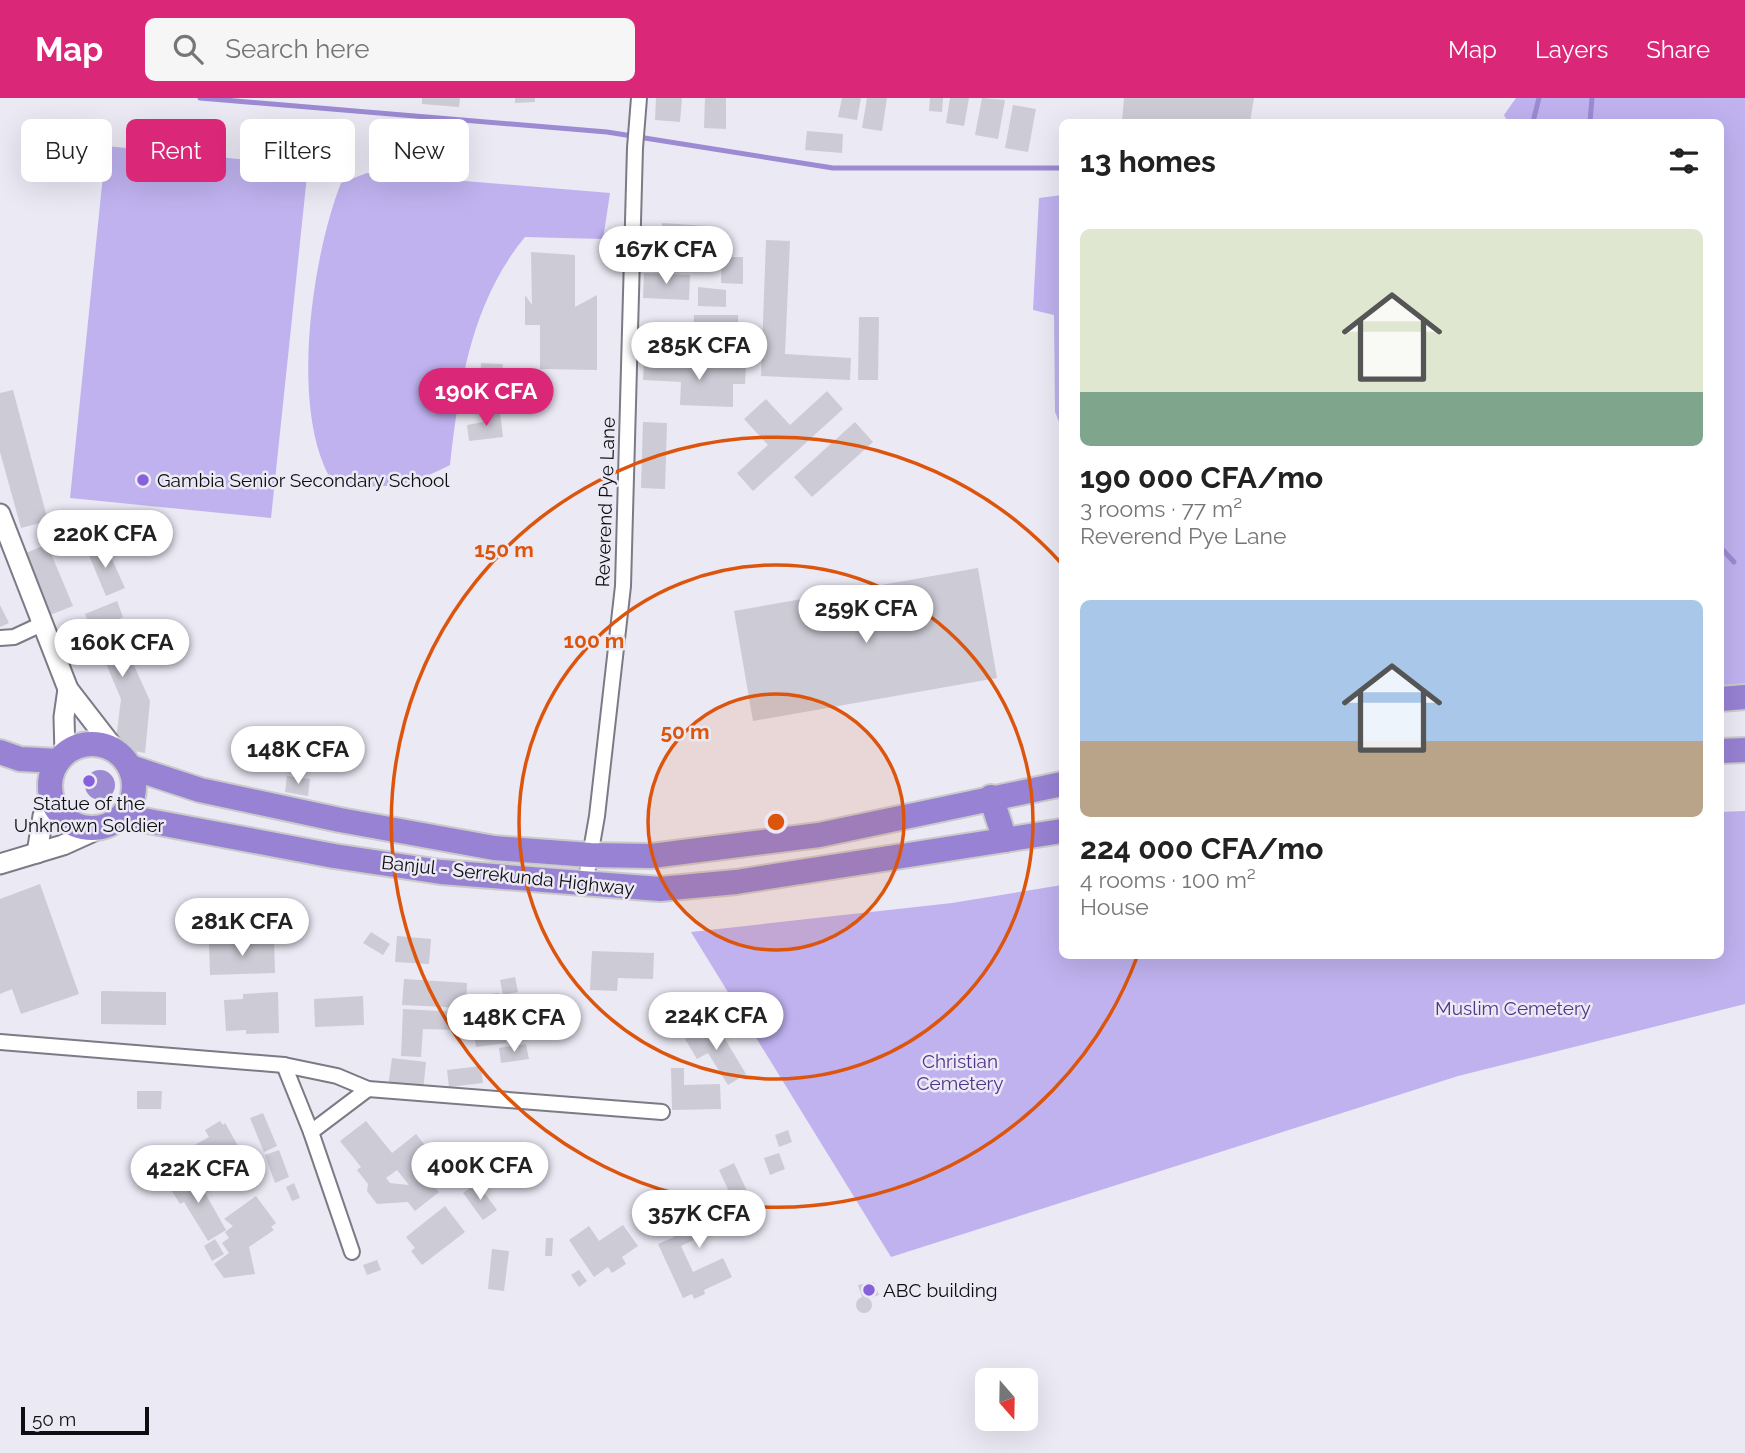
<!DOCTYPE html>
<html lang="en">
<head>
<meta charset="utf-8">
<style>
  :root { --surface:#fff; --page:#f6f6f6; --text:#222; --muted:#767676; --accent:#db2777 }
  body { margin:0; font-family:Raleway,sans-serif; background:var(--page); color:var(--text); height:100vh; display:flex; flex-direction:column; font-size:26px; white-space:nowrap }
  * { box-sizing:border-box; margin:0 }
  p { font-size:23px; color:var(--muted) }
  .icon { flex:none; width:38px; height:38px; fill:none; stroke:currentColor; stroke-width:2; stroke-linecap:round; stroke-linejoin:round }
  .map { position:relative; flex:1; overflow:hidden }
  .sheet { position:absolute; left:1059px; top:21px; width:665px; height:840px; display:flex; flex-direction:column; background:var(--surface); border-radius:10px; box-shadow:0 7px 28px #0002 }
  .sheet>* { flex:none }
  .guide { position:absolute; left:21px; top:21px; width:665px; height:63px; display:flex; gap:14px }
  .needle { width:46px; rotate:160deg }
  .buttons { position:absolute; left:975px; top:1270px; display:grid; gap:14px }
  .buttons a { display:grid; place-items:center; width:63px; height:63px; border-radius:10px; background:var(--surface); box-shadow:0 7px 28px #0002; font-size:35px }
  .scale { position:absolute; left:21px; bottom:18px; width:128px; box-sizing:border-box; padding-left:7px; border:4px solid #0e0d11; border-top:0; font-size:19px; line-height:24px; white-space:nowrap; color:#0e0d11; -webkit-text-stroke:5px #ebe9f4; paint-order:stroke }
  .price { position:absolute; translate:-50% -60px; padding:0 16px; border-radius:24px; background:#fff; color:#222; font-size:23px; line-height:46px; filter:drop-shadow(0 2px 4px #0008) }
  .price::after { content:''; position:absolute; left:50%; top:42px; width:21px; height:16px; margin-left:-10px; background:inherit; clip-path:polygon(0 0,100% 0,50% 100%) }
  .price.active { background:var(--accent); color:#fff }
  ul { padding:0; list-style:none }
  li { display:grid; align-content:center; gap:14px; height:371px; padding:0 21px }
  li span { display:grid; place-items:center; height:217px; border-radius:10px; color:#555 }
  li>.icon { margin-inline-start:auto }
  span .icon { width:126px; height:126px; fill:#fffc; stroke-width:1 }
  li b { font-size:30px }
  h2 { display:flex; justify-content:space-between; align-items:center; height:84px; padding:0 21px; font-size:30px }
  .tag { padding:0 24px; border-radius:10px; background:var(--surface); box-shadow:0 7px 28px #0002; font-size:24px; line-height:63px }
  .tag.active { background:var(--accent); color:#fff }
  header { display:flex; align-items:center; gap:42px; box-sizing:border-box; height:98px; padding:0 35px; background:var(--accent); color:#fff }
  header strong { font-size:33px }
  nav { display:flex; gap:38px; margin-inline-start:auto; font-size:24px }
  .search { width:490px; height:63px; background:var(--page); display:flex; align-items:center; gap:18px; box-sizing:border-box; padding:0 24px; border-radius:10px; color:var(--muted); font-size:26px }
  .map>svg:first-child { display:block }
  .green { fill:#bfb2ef }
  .water { fill:#9c8ad3 }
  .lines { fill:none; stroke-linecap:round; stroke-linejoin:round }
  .stream { stroke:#9c8ad3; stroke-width:5 }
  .building { fill:#cdcbd6; fill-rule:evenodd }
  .street-casing { stroke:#7c7a84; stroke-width:18 }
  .secondary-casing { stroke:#7c7a84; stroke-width:23 }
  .highway-casing { stroke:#cacacb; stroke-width:28 }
  .street { stroke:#fff; stroke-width:14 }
  .secondary { stroke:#fff; stroke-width:19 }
  .highway { stroke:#9782d3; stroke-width:24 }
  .ring { fill:none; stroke:#dd550c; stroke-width:3.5 }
  .poi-dot { fill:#8761dc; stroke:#ebe9f4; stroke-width:2.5 }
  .labels { text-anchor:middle; stroke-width:5; stroke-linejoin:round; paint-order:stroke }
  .poi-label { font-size:19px; fill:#0e0d11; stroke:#ebe9f4; text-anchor:start }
  .street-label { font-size:19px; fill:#0e0d11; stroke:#ebe9f4 }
  .park-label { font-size:19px; fill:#51348b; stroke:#ebe9f4 }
  .centre { fill:#dd550c; stroke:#ebe9f4; stroke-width:3.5 }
  .ring-label { font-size:21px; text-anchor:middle; font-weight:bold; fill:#dd550c; stroke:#ebe9f4; stroke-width:5; stroke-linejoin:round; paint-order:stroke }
</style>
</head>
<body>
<header>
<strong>Map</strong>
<div class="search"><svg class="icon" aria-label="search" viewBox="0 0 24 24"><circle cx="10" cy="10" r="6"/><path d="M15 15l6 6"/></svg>Search here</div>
<nav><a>Map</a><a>Layers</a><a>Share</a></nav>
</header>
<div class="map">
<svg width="1745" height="1355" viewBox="0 0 1745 1355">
  <rect width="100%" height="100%" fill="#ebe9f4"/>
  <!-- green -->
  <g class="green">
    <polygon points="1516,0 1745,0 1745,593 1720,590 1720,24 1508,24 1504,17"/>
    <polygon points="106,48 308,68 271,420 70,400"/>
    <path d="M367 75 610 95 603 141 525 139C472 203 459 286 450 367 405 390 381 393 332 383 289 313 312 159 341 85Z"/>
    <polygon points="1062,97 1062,331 1055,314 1054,217 1033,212 1039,100"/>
    <polygon points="1745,713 1745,906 1458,978 891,1159 691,834 952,805 1062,787 1062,858 1720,858 1720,714"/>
  </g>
  <!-- water -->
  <circle class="water" cx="100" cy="687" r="15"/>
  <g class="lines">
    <!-- stream -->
    <g class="stream">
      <polyline points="200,0 607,34 833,70 1062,70"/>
      <polyline points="1533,24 1539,0"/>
      <polyline points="1590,24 1592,0"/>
      <polyline points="1720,449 1734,464"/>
    </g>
  </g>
  <!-- building -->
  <g class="building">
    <polygon points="422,0 460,0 459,9 422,6"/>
    <polygon points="515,0 535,0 535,4 515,5"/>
    <polygon points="656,0 682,0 680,24 655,22"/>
    <polygon points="705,0 726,0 726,31 704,30"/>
    <polygon points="842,0 861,0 857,22 838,19"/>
    <polygon points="867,0 887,0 882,33 862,30"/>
    <polygon points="930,0 943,0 942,14 929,13"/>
    <polygon points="950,0 969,0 964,28 946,25"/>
    <polygon points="982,0 1005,2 998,41 975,37"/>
    <polygon points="1124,0 1254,0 1250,24 1122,24"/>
    <polygon points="1013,7 1036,11 1028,54 1005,50"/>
    <polygon points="807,33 843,36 842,55 805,52"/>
    <polygon points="662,125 706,128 704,151 661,148"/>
    <polygon points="766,142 790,143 785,256 851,260 850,282 761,278"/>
    <polygon points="531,154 575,157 575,209 597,197 597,272 540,271 540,227 525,227 525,197 532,207"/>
    <polygon points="722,159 743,159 743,186 721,185"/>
    <polygon points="644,175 690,177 689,202 643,200"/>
    <polygon points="698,189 726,192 726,209 698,208"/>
    <polygon points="694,217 738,217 738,242 693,242"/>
    <polygon points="859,219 879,219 878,282 858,282"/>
    <polygon points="644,264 746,268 745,286 733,286 733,309 680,307 681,284 643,282"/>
    <polygon points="481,265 503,266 502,285 480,284"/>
    <polygon points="13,292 48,423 21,430 0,354 0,295"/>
    <polygon points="827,293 843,311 753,393 737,375 768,347 744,321 766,301 790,327"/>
    <polygon points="500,315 503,339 469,343 467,327 483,324 482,316"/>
    <polygon points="643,324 667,325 665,391 641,390"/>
    <polygon points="855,324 873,344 812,399 794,379"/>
    <polygon points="99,445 106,461 111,459 125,490 106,498 86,450"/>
    <polygon points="47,446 73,508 50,517 24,456"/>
    <polygon points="978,470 997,580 753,623 734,513"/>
    <polygon points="117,503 123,519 114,523 150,603 145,655 115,650 121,601 85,516"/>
    <polygon points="0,507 9,525 0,529"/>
    <polygon points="287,678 310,681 308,698 285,694"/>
    <polygon points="40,786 79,896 21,916 12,891 0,896 0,801"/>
    <polygon points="371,834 390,846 383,857 363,845"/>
    <polygon points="397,838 431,841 429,866 395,864"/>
    <polygon points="274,842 275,875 210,877 209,844"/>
    <polygon points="592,853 654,855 653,881 618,880 617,893 590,892"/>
    <polygon points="515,879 518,894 503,897 500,882"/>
    <polygon points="404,881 467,885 466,910 402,907"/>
    <polygon points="101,893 166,894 166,927 101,926"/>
    <polygon points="278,894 279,935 246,936 246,932 226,933 224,902 243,901 243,896"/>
    <polygon points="498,895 506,945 476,949 469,899"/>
    <polygon points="363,898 364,927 315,929 314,901"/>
    <polygon points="701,899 711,921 688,932 678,909"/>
    <polygon points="403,911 459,914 458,932 423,931 421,959 401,958"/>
    <polygon points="714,923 746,976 728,987 708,955 697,961 685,941"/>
    <polygon points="526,946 529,961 501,965 499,950"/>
    <polygon points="392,960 426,964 423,993 388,989"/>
    <polygon points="481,968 483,985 449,989 447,972"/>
    <polygon points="671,970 684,970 684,987 720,986 721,1011 672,1012"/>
    <polygon points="137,993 162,993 161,1011 137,1011"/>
    <polygon points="263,1015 277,1048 264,1054 250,1020"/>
    <polygon points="220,1023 223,1027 225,1025 242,1055 224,1066 229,1074 204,1088 184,1053 209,1039 205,1032"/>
    <path d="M366 1023 392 1055 416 1036 428 1051 413 1063 439 1094 415 1113 408 1104 377 1106 367 1093 368 1086 357 1072 361 1069 340 1043ZM397 1072 409 1087 390 1085 386 1080Z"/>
    <polygon points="788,1032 792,1044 779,1049 775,1037"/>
    <polygon points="279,1052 289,1079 275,1085 265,1057"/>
    <polygon points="779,1055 785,1071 770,1077 764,1060"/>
    <polygon points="444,1056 480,1060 478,1080 441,1077"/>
    <polygon points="734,1065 747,1093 732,1100 719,1072"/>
    <polygon points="192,1072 226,1132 208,1143 184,1104 180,1106 168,1087"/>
    <polygon points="294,1085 300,1100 292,1103 286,1089"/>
    <polygon points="477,1085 497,1112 483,1122 463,1095"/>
    <polygon points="256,1098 276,1125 271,1129 274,1132 249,1149 255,1176 224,1180 214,1166 229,1155 222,1145 229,1140 225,1134 233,1128 224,1121"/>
    <polygon points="738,1100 746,1118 681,1148 693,1174 723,1160 732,1179 704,1192 705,1196 694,1201 692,1196 683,1200 658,1146 674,1139 670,1131"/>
    <polygon points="445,1108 465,1134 422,1167 411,1153 415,1150 406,1139"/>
    <polygon points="623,1127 638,1148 622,1159 626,1166 612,1175 608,1169 594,1179 569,1142 589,1128 599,1143"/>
    <polygon points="546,1140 553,1140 552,1158 545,1158"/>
    <polygon points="215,1141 224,1156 212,1163 204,1148"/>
    <polygon points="492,1151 509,1153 504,1193 488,1191"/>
    <polygon points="377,1162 381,1172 367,1177 363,1167"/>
    <polygon points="579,1172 587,1183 579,1189 571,1177"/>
    <polygon points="874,1184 879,1197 863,1202 858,1187"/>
    <circle cx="864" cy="1207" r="8"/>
  </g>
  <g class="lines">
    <!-- street casing -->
    <g class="street-casing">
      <g id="street">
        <polyline points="0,540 14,539 42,526"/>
        <polyline points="585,787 597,718 623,488 635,50 639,0"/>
        <polyline points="0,944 284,967 337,978 368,991 662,1014"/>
        <polyline points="284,967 311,1034 352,1154"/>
        <polyline points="311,1034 368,991"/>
      </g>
    </g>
    <!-- secondary casing -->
    <g class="secondary-casing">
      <g id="secondary">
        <polyline points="0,416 68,591 116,653"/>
        <polyline points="65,656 64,619 68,591"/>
        <polyline points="37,755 43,718 53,704"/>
        <polyline points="0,766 63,747 105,728"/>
      </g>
    </g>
    <!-- highway casing -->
    <g class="highway-casing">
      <g id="highway">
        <polyline points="1720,601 1745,599"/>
        <circle cx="92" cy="688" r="42"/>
        <polyline points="1720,653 1745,652"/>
        <polyline points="0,654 20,661 58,663"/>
        <polyline points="130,669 200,692 340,722 494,750 590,757 651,758 819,737 1062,686"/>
        <polyline points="991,699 1005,742"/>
        <polyline points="122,718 334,758 441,774 660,791 736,784 1062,733"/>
      </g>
    </g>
    <!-- street -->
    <use href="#street" class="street"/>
    <!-- secondary -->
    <use href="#secondary" class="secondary"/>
    <!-- highway -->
    <use href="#highway" class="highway"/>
  </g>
  <!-- distance rings -->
  <circle cx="776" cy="724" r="128" fill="#dd550c" fill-opacity=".12"/>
  <g class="ring">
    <circle cx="776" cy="724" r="128"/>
    <circle cx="776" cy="724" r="257"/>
    <path d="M1137 859A385 385 0 1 1 1062 466"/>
  </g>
  <!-- markers -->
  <g class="poi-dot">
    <circle cx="143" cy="382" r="7"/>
    <circle cx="89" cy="683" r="7"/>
    <circle cx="869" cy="1192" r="7"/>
  </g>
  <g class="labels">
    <!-- poi labels -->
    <g class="poi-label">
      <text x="157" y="389">Gambia Senior Secondary School</text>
      <text x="89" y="712" text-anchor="middle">Statue of the<tspan x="89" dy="22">Unknown Soldier</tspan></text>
      <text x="883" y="1199">ABC building</text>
    </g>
    <!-- street labels -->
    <g class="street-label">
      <text transform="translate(605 404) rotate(-88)" y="7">Reverend Pye Lane</text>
      <text transform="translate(508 777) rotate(6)" y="7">Banjul - Serrekunda Highway</text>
    </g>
    <!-- park labels -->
    <g class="park-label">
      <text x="1513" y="917">Muslim Cemetery</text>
      <text x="960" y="970">Christian<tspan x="960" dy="22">Cemetery</tspan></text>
    </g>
  </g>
  <circle cx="776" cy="724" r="10" class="centre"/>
  <g class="ring-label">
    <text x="504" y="459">150 m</text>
    <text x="594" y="550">100 m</text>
    <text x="685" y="641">50 m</text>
  </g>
</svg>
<div class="buttons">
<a><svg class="needle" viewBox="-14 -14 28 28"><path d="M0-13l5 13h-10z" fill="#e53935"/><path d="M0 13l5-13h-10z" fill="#767676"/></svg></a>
</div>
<div class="scale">50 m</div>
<b class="price" style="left:666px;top:188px">167K CFA</b>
<b class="price" style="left:699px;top:284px">285K CFA</b>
<b class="price active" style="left:486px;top:330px">190K CFA</b>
<b class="price" style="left:105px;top:472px">220K CFA</b>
<b class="price" style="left:866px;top:547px">259K CFA</b>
<b class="price" style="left:122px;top:581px">160K CFA</b>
<b class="price" style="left:298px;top:688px">148K CFA</b>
<b class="price" style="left:242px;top:860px">281K CFA</b>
<b class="price" style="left:716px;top:954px">224K CFA</b>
<b class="price" style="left:514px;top:956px">148K CFA</b>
<b class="price" style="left:480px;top:1104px">400K CFA</b>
<b class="price" style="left:198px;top:1107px">422K CFA</b>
<b class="price" style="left:699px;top:1152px">357K CFA</b>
<div class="guide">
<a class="tag">Buy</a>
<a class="tag active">Rent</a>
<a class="tag">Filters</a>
<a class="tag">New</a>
</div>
<section class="sheet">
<h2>13 homes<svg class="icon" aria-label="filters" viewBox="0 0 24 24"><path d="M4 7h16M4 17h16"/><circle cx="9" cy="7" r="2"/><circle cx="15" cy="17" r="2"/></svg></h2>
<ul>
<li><span style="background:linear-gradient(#dfe7d0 75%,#7fa58c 0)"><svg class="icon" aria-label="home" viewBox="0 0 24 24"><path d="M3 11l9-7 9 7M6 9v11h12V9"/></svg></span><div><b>190 000 CFA/mo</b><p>3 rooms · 77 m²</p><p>Reverend Pye Lane</p></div></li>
<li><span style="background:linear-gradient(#a9c7e8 65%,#b9a48a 0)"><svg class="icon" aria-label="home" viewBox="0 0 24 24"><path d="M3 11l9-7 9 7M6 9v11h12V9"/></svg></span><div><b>224 000 CFA/mo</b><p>4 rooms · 100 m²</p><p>House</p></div></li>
</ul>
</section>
</div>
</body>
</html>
